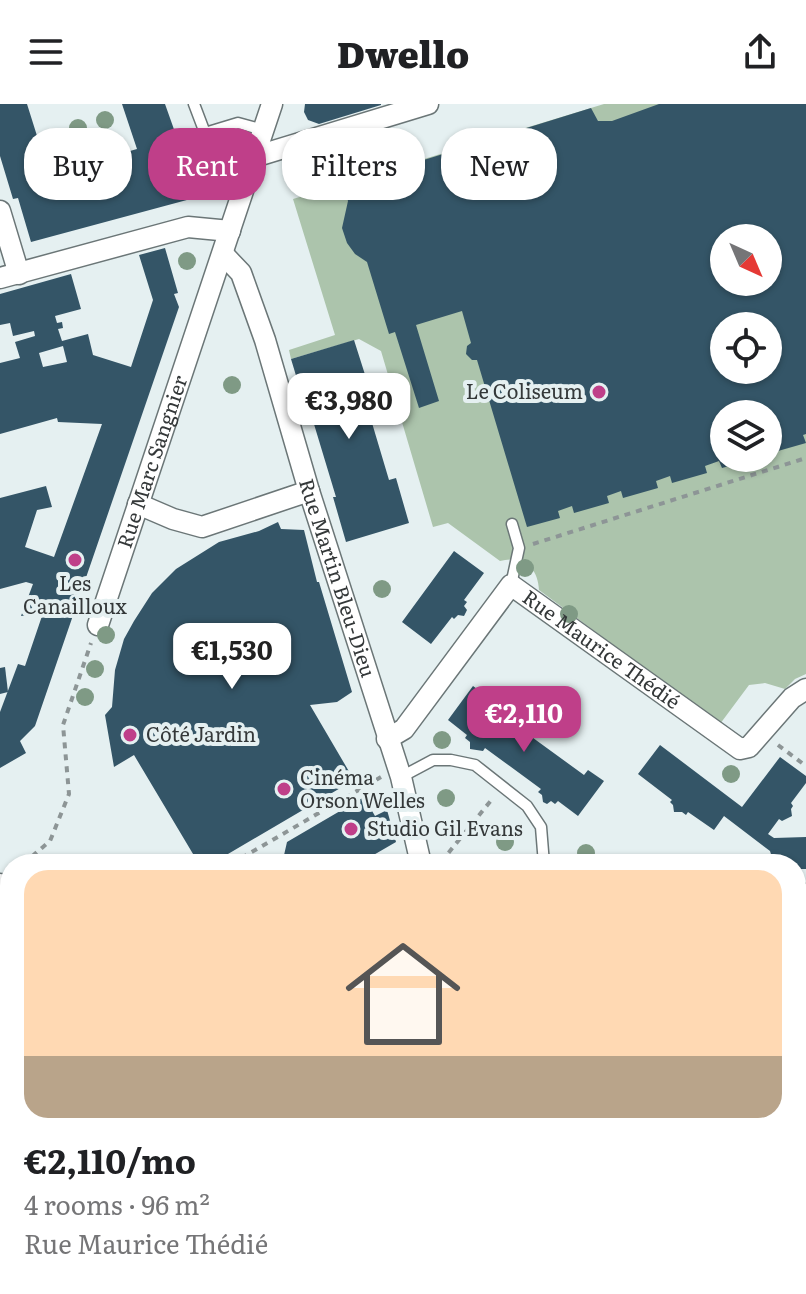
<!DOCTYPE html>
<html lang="en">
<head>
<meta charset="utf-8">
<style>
  :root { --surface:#fff; --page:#f6f6f6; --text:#202124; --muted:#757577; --accent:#bf3f89 }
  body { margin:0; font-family:Literata,serif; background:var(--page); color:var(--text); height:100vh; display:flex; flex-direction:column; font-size:30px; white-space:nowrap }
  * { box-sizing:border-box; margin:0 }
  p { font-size:26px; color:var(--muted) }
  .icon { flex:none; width:44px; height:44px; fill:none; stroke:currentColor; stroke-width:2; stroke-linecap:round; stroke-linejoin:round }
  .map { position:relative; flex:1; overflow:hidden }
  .sheet { position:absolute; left:0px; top:750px; width:806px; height:440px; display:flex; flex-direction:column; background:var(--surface); border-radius:32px 32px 0 0; box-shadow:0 2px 6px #0004 }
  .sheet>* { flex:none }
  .guide { position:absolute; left:24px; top:24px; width:758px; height:72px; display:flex; gap:16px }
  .needle { width:52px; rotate:136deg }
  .controls { position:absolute; left:710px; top:120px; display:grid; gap:16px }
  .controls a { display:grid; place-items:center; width:72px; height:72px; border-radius:50%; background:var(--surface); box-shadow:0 2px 6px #0004; font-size:40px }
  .price { position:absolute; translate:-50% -68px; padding:0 18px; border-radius:16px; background:#fff; color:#222; font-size:26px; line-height:52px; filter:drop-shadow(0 2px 4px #0008) }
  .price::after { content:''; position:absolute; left:50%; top:48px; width:24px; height:18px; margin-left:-12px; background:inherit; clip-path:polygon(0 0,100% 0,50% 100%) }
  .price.selected { background:var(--accent); color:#fff }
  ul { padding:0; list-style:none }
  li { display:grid; align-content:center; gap:16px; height:424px; padding:0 24px }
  li span { display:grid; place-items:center; height:248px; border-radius:24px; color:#555 }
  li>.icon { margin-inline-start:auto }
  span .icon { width:144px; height:144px; fill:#fffc; stroke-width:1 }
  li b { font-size:34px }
  .pill { padding:0 28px; border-radius:32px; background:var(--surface); box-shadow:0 2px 6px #0004; font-size:28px; line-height:72px }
  .pill.selected { background:var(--accent); color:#fff }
  header { display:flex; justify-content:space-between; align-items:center; height:104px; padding:0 24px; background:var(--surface); font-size:36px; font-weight:800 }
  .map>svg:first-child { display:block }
  .green { fill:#acc4ac; fill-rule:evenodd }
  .building { fill:#345567; fill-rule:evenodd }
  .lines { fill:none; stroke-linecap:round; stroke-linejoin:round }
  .lane-casing { stroke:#6b7677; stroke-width:13 }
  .street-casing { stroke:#6b7677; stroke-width:23 }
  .secondary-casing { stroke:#6b7677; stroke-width:31 }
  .path { stroke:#8d9596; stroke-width:4; stroke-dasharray:6 6; stroke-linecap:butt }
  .lane { stroke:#fff; stroke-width:10 }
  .street { stroke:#fff; stroke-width:20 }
  .secondary { stroke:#fff; stroke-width:28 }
  .tree { fill:#7f9a85 }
  .poi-dot { fill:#bf3f89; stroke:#e5f0f1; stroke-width:3 }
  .labels { text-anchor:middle; stroke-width:8; stroke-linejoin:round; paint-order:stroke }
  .poi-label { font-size:20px; fill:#343839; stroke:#e5f0f1; text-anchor:start }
  .street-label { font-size:20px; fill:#343839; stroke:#e5f0f1 }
</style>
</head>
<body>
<header><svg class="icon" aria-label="menu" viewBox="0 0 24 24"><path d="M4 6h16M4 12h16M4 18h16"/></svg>Dwello<svg class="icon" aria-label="share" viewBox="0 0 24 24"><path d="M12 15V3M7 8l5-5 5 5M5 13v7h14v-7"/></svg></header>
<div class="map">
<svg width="806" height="1190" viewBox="0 0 806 1190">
  <rect width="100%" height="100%" fill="#e5f0f1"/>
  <!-- green -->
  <path class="green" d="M604 0H806V570L795 575 785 585 765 579 749 581 720 620 539 486C538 463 523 451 500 457L448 419 433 423 381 247 359 235 291 255 289 246 335 231 293 95ZM724 134H768V178H724ZM724 222H768V266H724ZM724 310H768V354H724Z"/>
  <!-- building -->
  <g class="building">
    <polygon points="0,0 27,0 49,70 137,45 122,0 165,0 198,93 31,138 18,94 13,95 0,52"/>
    <polygon points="305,0 381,0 381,1 319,20 308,16 304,8"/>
    <path d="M659 0H806V330L803 331 806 339 771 349 768 342V310H724V354L753 355 722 364 719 357 705 362 707 369 672 379 670 372 656 377 658 384 623 394 621 387 607 392 609 399 574 409 572 402 558 407 560 414 527 423 477 256H472L466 250 467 242 471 239 462 207 416 221 439 297 419 304 395 228 389 230 367 158 355 150 347 139 342 124 348 97 343 81 591 4 598 17H612ZM724 134H768V178H724ZM724 222H768V266H724Z"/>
    <path d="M165 144 178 189 174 190 179 203 35 622 20 637 26 649 0 664V608L18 560 25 562 42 512 35 510 21 512 33 480 26 478 0 485V394L46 382 52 403 37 406 25 443 54 453 102 320 58 318 57 314 0 330V259L20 254 15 238 35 232 34 227 13 232 10 219 0 221V190L71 170 81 205 55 212 57 219 62 218 63 224 58 225 62 237 88 230 93 251 131 263 153 196 139 151ZM63 242 67 258 43 263 39 249Z"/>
    <polygon points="354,236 368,280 361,282 389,376 396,374 409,419 346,438 333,393 336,393 307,297 304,298 291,255"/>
    <polygon points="278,418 281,425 304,426 317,478 319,478 352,588 337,598 310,601 354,676 211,760 199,760 134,651 114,663 105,611 112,603 115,566 124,535 134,517 152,489 176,465 219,438 259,427"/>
    <polygon points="454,447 484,469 464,496 467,498 464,502 467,506 464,512 458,511 454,515 452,513 431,540 402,518"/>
    <polygon points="5,563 8,588 0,590 0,564"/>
    <polygon points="473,582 488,593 485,599 584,671 588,666 604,677 578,712 558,697 555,700 551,697 547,700 543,698 542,691 538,688 541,685 485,644 483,647 470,645 470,638 465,634 467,631 448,616"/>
    <polygon points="660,641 742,703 780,653 806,672 806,679 791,699 793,702 791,705 792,712 782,717 779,715 768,730 774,734 806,733 806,765 796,765 796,760 774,760 770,747 724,712 714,726 688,708 686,711 682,708 674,708 673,701 670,698 672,696 638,670"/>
    <polygon points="364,693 375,712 387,706 396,738 358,760 282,760 287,738"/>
    <polygon points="0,891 10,909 10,1032 0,1017"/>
    <polygon points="806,939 806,1043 796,1047 796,942"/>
    <polygon points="806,1158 806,1190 725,1190 750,1180 796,1180 796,1162"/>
    <polygon points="96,1180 167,1180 173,1190 102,1190"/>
    <polygon points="256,1180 298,1180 304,1190 262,1190"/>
    <polygon points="325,1180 344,1180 355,1190 329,1190"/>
    <polygon points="389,1180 452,1180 456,1190 393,1190"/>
  </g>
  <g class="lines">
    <!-- lane casing -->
    <g class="lane-casing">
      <g id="lane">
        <polyline points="194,0 205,29 238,19 263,26"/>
        <polyline points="511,481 519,444 512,420"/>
        <polyline points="401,673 433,656 451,656 475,661 527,702 541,723 544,760"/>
        <polyline points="211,1180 216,1190"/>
      </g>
    </g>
    <!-- street casing -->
    <g class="street-casing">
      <g id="street">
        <polyline points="254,53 428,0"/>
        <polyline points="0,107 19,170"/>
        <path id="s1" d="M223 150 241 169 265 236 309 387 401 673 421 760"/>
        <polyline points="0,174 188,123 230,127"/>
        <polyline points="138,400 173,415 202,423 309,387"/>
        <path id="s2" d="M98 521 272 0"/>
        <path id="s3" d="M387 635 404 625 511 481 740 645 749 643 792 594 806 585"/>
        <polyline points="796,917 806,913"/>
        <polyline points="796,1068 806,1065"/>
        <polyline points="563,1190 573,1180"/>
      </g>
    </g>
    <!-- secondary casing -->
    <g class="secondary-casing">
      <g id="secondary">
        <polyline points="0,784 10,801"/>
        <polyline points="796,794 806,794"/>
        <polyline points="0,839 10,856"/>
        <polyline points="193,1180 199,1190"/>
        <polyline points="234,1180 239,1190"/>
      </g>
    </g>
    <!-- path -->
    <g class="path">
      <polyline points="533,440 806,354"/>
      <polyline points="778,641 806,662"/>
      <polyline points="441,758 493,694"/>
      <polyline points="23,760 50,737 69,690 63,621 91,539"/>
      <polyline points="231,760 381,673"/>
    </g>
    <!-- lane -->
    <use href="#lane" class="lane"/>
    <!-- street -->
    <use href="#street" class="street"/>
    <!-- secondary -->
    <use href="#secondary" class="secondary"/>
  </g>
  <!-- trees -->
  <g class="tree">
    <circle cx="105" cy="16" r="9"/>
    <circle cx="78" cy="24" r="9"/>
    <circle cx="187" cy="157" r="9"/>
    <circle cx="232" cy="281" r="9"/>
    <circle cx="525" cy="464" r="9"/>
    <circle cx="382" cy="485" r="9"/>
    <circle cx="569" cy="510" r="9"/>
    <circle cx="106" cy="531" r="9"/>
    <circle cx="95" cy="565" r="9"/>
    <circle cx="85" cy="593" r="9"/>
    <circle cx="442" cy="636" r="9"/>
    <circle cx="731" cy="670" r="9"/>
    <circle cx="446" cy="694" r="9"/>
    <circle cx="505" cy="738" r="9"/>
    <circle cx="586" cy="749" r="9"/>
  </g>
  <!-- markers -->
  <g class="poi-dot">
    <circle cx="599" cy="288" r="8"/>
    <circle cx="75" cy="456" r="8"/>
    <circle cx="130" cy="631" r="8"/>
    <circle cx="284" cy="685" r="8"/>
    <circle cx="351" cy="725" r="8"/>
  </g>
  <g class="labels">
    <!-- poi labels -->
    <g class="poi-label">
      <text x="583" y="295" text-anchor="end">Le Coliseum</text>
      <text x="75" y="487" text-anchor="middle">Les<tspan x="75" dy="23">Canailloux</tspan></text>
      <text x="146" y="638">Côté Jardin</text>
      <text x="300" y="681">Cinéma<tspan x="300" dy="23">Orson Welles</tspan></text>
      <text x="367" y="732">Studio Gil Evans</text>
    </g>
    <!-- street labels -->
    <g class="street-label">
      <text dy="7" stroke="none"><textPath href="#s2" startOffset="172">Rue Marc Sangnier</textPath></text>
      <text dy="7" stroke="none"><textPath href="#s1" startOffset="346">Rue Martin Bleu-Dieu</textPath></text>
      <text dy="7" stroke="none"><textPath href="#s3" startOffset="310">Rue Maurice Thédié</textPath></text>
    </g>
  </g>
</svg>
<div class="controls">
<a><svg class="needle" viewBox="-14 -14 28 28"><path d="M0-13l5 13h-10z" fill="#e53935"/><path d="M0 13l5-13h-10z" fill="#757577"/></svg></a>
<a><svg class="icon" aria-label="locate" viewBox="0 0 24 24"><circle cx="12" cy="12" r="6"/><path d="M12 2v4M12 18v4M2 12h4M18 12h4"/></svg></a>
<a><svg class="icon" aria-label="layers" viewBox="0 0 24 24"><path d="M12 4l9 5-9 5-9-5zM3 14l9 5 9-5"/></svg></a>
</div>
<b class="price" style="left:349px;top:337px">€3,980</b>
<b class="price" style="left:232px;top:587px">€1,530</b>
<b class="price selected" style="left:524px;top:650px">€2,110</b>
<div class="guide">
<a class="pill">Buy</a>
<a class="pill selected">Rent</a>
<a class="pill">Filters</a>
<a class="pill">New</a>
</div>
<section class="sheet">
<ul>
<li><span style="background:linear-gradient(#ffd9b3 75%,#b9a48a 0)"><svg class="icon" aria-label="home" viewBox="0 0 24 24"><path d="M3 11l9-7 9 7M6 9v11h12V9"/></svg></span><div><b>€2,110/mo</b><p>4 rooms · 96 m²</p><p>Rue Maurice Thédié</p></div></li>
</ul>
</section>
</div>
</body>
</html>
